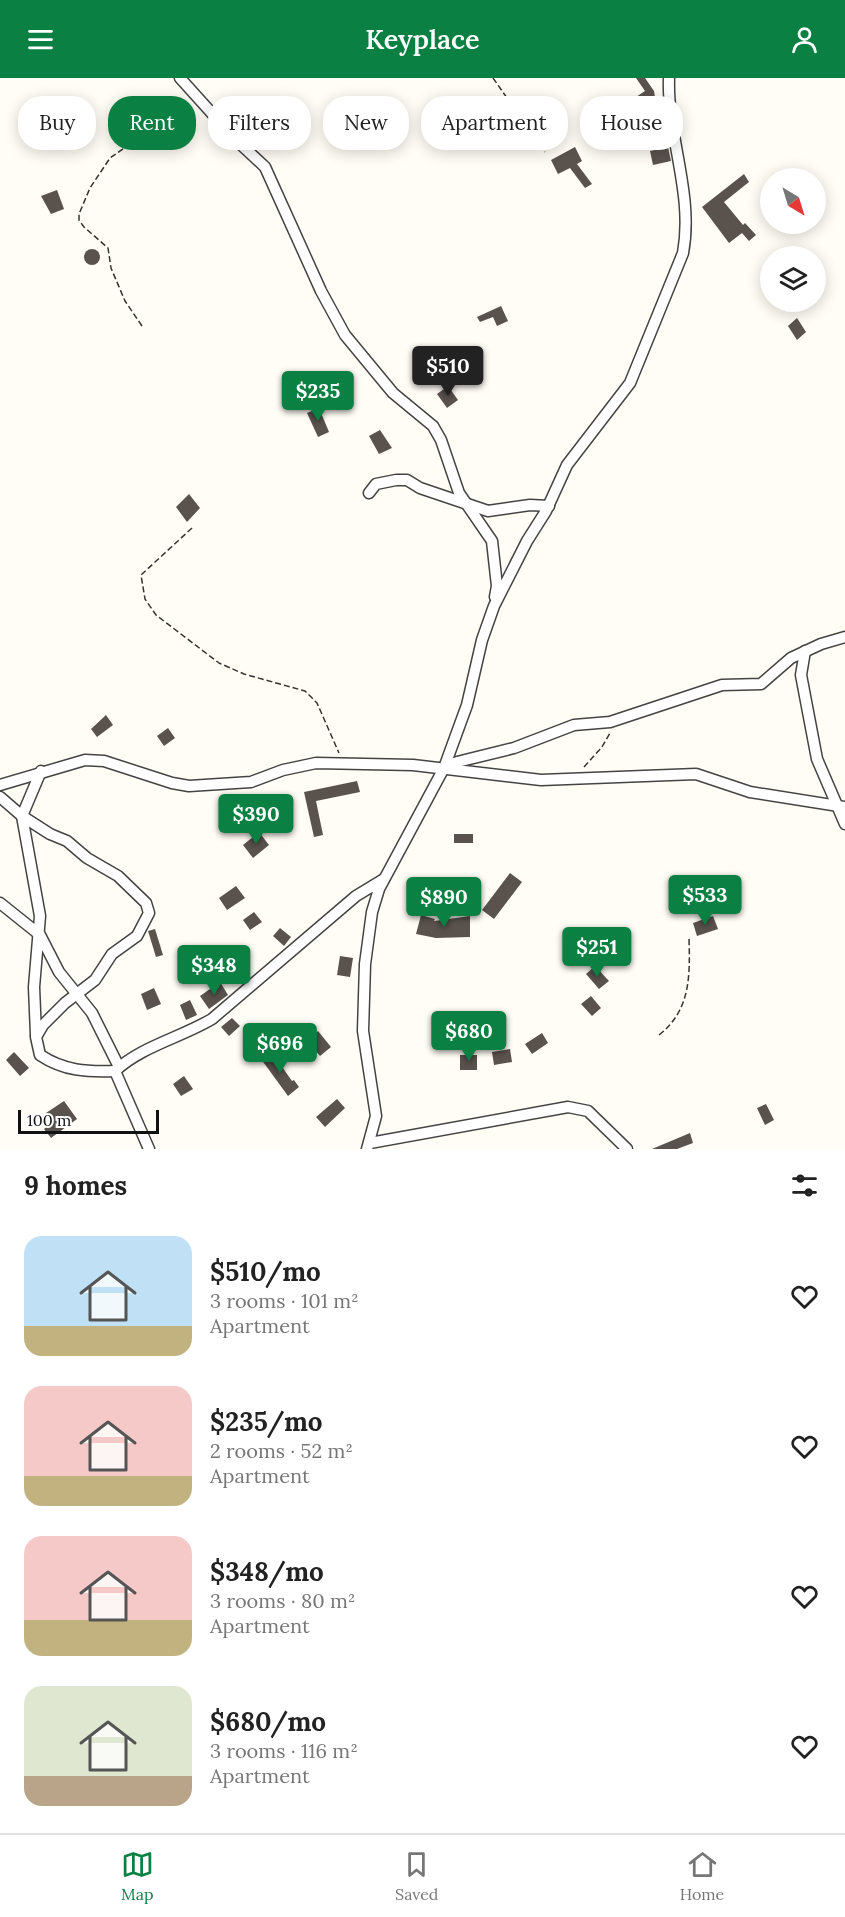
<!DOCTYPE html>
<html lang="en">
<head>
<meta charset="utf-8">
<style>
  :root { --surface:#fff; --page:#f6f6f6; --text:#222; --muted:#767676; --line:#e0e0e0; --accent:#0b8043 }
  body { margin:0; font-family:Lora,serif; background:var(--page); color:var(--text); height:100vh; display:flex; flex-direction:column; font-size:22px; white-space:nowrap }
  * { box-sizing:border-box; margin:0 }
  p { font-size:20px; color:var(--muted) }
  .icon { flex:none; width:33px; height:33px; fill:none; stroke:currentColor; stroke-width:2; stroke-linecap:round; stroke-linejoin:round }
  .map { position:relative; height:1071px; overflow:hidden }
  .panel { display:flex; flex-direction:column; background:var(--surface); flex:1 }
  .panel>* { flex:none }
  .hud { position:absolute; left:18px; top:18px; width:810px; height:54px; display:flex; gap:12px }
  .needle { width:39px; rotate:142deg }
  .fabs { position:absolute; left:760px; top:90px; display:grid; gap:12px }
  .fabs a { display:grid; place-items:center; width:66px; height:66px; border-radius:50%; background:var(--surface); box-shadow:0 3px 15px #0003; font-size:30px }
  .scale { position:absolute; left:18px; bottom:15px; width:141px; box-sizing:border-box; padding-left:6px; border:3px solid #111; border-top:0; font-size:16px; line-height:21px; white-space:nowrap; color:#111; -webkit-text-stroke:4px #fff; paint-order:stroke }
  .price { position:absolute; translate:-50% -51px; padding:0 14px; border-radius:6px; background:var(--accent); color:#fff; font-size:20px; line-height:39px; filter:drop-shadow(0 2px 3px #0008) }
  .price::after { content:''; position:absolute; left:50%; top:36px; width:18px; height:14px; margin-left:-9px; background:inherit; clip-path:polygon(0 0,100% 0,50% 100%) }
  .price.selected { background:#222; color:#fff }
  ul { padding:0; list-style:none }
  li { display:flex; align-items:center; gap:18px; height:150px; padding:0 24px }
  li span { display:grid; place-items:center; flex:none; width:168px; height:120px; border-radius:18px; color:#555 }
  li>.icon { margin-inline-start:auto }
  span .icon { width:72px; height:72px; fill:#fffc; stroke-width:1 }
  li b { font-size:26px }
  h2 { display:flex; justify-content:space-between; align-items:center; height:72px; padding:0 24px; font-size:26px }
  .chip { padding:0 21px; border-radius:24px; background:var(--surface); box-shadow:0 3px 15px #0003; font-size:21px; line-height:54px }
  .chip.selected { background:var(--accent); color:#fff }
  header { display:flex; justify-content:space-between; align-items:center; height:78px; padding:0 24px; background:var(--accent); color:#fff; font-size:27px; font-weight:600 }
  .dock { display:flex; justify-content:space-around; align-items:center; height:84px; border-top:2px solid var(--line); background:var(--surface); font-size:16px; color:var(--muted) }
  .dock a { display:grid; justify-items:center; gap:3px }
  .dock .selected { color:var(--accent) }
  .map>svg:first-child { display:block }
  .building { fill:#5a524d }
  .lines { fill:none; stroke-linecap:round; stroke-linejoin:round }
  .minor-casing { stroke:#444; stroke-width:13 }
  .path { stroke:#333; stroke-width:1.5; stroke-dasharray:6 3; stroke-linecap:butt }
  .minor { stroke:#fff; stroke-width:10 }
</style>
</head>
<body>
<header><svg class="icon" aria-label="menu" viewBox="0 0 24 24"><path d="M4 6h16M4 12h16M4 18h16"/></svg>Keyplace<svg class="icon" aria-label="person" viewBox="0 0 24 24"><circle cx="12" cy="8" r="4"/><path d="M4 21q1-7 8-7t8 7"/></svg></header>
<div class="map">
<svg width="845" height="1071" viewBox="0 0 845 1071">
  <rect width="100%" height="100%" fill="#fffdf5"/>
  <!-- building -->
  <g class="building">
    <polygon points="636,0 645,0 654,13 655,19 641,28 636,19 645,13"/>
    <polygon points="125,42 132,51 120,60 113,52"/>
    <polygon points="575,69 582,83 577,86 592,106 585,110 570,90 558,96 551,82"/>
    <polygon points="668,69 671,83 653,87 650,73"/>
    <polygon points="744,96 749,104 724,124 743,147 745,145 756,157 749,163 742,155 729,165 702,129"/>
    <polygon points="57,112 64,131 51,136 41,118"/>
    <circle cx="92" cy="179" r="8"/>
    <polygon points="501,228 508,243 497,248 493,239 480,244 477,239"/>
    <polygon points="797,240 806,254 797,262 788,248"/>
    <polygon points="448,308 458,322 447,330 437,316"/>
    <polygon points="319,330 329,354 318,359 307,335"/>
    <polygon points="380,352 392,370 379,376 369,358"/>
    <polygon points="189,416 200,430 187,444 176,429"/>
    <polygon points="106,637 113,647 97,659 91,651"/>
    <polygon points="168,650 175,660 164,668 157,658"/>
    <polygon points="357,703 360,714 316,723 323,757 314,759 304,714"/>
    <polygon points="259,754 269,767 253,780 243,767"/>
    <rect x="454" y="756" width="19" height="9"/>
    <polygon points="510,795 522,804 494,841 482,832"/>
    <polygon points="236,808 245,820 227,832 219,820"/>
    <polygon points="254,834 262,844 250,852 243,842"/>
    <polygon points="421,837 435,841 434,843 470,838 470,859 436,860 416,856"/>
    <polygon points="713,838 718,851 697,858 693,845"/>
    <polygon points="280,850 291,859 284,868 273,858"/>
    <polygon points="155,851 163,877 156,879 148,853"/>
    <polygon points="340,878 353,880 350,899 337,897"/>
    <polygon points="595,888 609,903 599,911 586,896"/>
    <polygon points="220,904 228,917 209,931 200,918"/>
    <polygon points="154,910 161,926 147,932 141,916"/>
    <polygon points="591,918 601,930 592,938 581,926"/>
    <polygon points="190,922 197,937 186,942 180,927"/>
    <polygon points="232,940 240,948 229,958 221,949"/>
    <polygon points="318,953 331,969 320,978 307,963"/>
    <polygon points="542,955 548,965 532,976 525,966"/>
    <polygon points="510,971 512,984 494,987 492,974"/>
    <polygon points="271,973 292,1003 294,1002 299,1009 288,1018 261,981"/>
    <polygon points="14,974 29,990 20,998 6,982"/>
    <rect x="460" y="977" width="17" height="15"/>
    <polygon points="184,998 193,1011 181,1018 173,1006"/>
    <polygon points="337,1021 345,1030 325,1049 316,1039"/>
    <polygon points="64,1023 77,1041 51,1060 44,1051 51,1045 46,1035"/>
    <polygon points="766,1026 774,1042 765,1047 757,1030"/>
    <polygon points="690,1055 693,1065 677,1071 652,1071"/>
  </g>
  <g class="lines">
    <!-- minor casing -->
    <g class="minor-casing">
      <g id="minor">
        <polyline points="180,0 235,61 265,89 321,213 345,257 393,315 433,348 441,362 459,415 492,463 497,508 495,519"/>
        <polyline points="369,415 376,406 396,402 407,402 420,410 488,433 530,427 549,428"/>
        <polyline points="805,573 801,597 817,681 845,746"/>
        <polyline points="444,690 457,684 514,670 574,647 610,644 722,607 761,606 791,580 821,566 845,559"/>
        <polyline points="0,707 85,682 104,683 172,705 189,708 251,704 283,692 316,685 413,687 541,702 696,696 750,714 845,729"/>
        <path d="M0 719 22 738 50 756 67 763 87 780 118 798 146 825 149 835 137 858 112 876 95 902 65 925 43 947 36 959 40 977C64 993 87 994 115 993"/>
        <polyline points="0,825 40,857 59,894 92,935 119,989"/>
        <polyline points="36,957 34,909 40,838 22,738 41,693"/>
        <polyline points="370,1065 568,1029 588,1033 627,1071"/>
        <path d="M149 1071 115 993C142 968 180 960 212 941L356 818 384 801"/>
        <path d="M367 1071 376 1038 363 953 365 886 372 834 379 811 444 690 467 627 482 562 494 528 527 463 546 433 567 387 630 305 683 175C694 116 667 59 669 0"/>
      </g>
    </g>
    <!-- path -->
    <g class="path">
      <polyline points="493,0 545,74"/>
      <polyline points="142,248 125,223 111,190 108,170 84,149 79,142 79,136 90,110 110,80 188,25"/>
      <polyline points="192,450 141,497 145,521 156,537 219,585 244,596 305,613 317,625 339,675"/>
      <polyline points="584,689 602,669 610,655"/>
      <path d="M659 957C691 932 690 897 689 860"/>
    </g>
    <!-- minor -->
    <use href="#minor" class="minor"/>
  </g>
</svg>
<div class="fabs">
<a><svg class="needle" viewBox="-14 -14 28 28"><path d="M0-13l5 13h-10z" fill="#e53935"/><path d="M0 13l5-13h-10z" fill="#767676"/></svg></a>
<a><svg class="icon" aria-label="layers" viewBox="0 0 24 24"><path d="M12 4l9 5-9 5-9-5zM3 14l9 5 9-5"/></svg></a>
</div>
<div class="scale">100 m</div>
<b class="price selected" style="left:448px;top:319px">$510</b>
<b class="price" style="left:318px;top:344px">$235</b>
<b class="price" style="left:256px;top:767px">$390</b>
<b class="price" style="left:705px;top:848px">$533</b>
<b class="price" style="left:444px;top:850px">$890</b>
<b class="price" style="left:597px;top:900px">$251</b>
<b class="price" style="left:214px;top:918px">$348</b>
<b class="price" style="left:469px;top:984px">$680</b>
<b class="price" style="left:280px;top:996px">$696</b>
<div class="hud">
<a class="chip">Buy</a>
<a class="chip selected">Rent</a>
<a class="chip">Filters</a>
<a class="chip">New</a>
<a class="chip">Apartment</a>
<a class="chip">House</a>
</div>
</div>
<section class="panel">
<h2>9 homes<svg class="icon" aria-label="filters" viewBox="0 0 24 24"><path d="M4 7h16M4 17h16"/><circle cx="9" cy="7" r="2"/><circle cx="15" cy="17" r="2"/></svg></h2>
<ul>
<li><span style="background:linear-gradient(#bfe0f5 75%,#c2b280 0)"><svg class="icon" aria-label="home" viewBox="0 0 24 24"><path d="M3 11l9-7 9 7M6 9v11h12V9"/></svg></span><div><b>$510/mo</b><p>3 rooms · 101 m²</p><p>Apartment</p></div><svg class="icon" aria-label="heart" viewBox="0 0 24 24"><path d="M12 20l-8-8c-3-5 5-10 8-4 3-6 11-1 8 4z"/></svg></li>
<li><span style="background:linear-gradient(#f6c9c9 75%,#c2b280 0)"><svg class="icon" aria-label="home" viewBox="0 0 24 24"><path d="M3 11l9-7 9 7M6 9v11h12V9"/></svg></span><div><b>$235/mo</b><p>2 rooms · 52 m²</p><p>Apartment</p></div><svg class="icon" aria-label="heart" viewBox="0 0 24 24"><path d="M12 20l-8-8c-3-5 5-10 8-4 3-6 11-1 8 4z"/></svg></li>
<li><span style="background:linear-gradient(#f6c9c9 70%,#c2b280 0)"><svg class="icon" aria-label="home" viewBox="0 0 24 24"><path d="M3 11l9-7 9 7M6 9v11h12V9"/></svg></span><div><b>$348/mo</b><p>3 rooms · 80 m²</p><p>Apartment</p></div><svg class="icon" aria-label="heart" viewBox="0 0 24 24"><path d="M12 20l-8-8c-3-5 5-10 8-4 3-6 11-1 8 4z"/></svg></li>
<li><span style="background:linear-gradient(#dfe7d0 75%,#b9a48a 0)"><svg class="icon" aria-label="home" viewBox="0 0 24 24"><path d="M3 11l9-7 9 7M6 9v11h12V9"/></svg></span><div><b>$680/mo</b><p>3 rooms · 116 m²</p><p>Apartment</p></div><svg class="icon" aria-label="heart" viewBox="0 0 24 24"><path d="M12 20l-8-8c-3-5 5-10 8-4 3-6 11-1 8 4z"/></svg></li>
</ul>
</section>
<nav class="dock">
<a class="selected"><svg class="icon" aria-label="map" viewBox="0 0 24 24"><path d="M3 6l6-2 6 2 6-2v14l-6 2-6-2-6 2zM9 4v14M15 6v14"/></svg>Map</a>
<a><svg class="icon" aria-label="saved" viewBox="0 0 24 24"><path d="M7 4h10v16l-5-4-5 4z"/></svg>Saved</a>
<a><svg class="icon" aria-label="home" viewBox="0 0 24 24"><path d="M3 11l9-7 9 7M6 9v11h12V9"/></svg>Home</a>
</nav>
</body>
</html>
